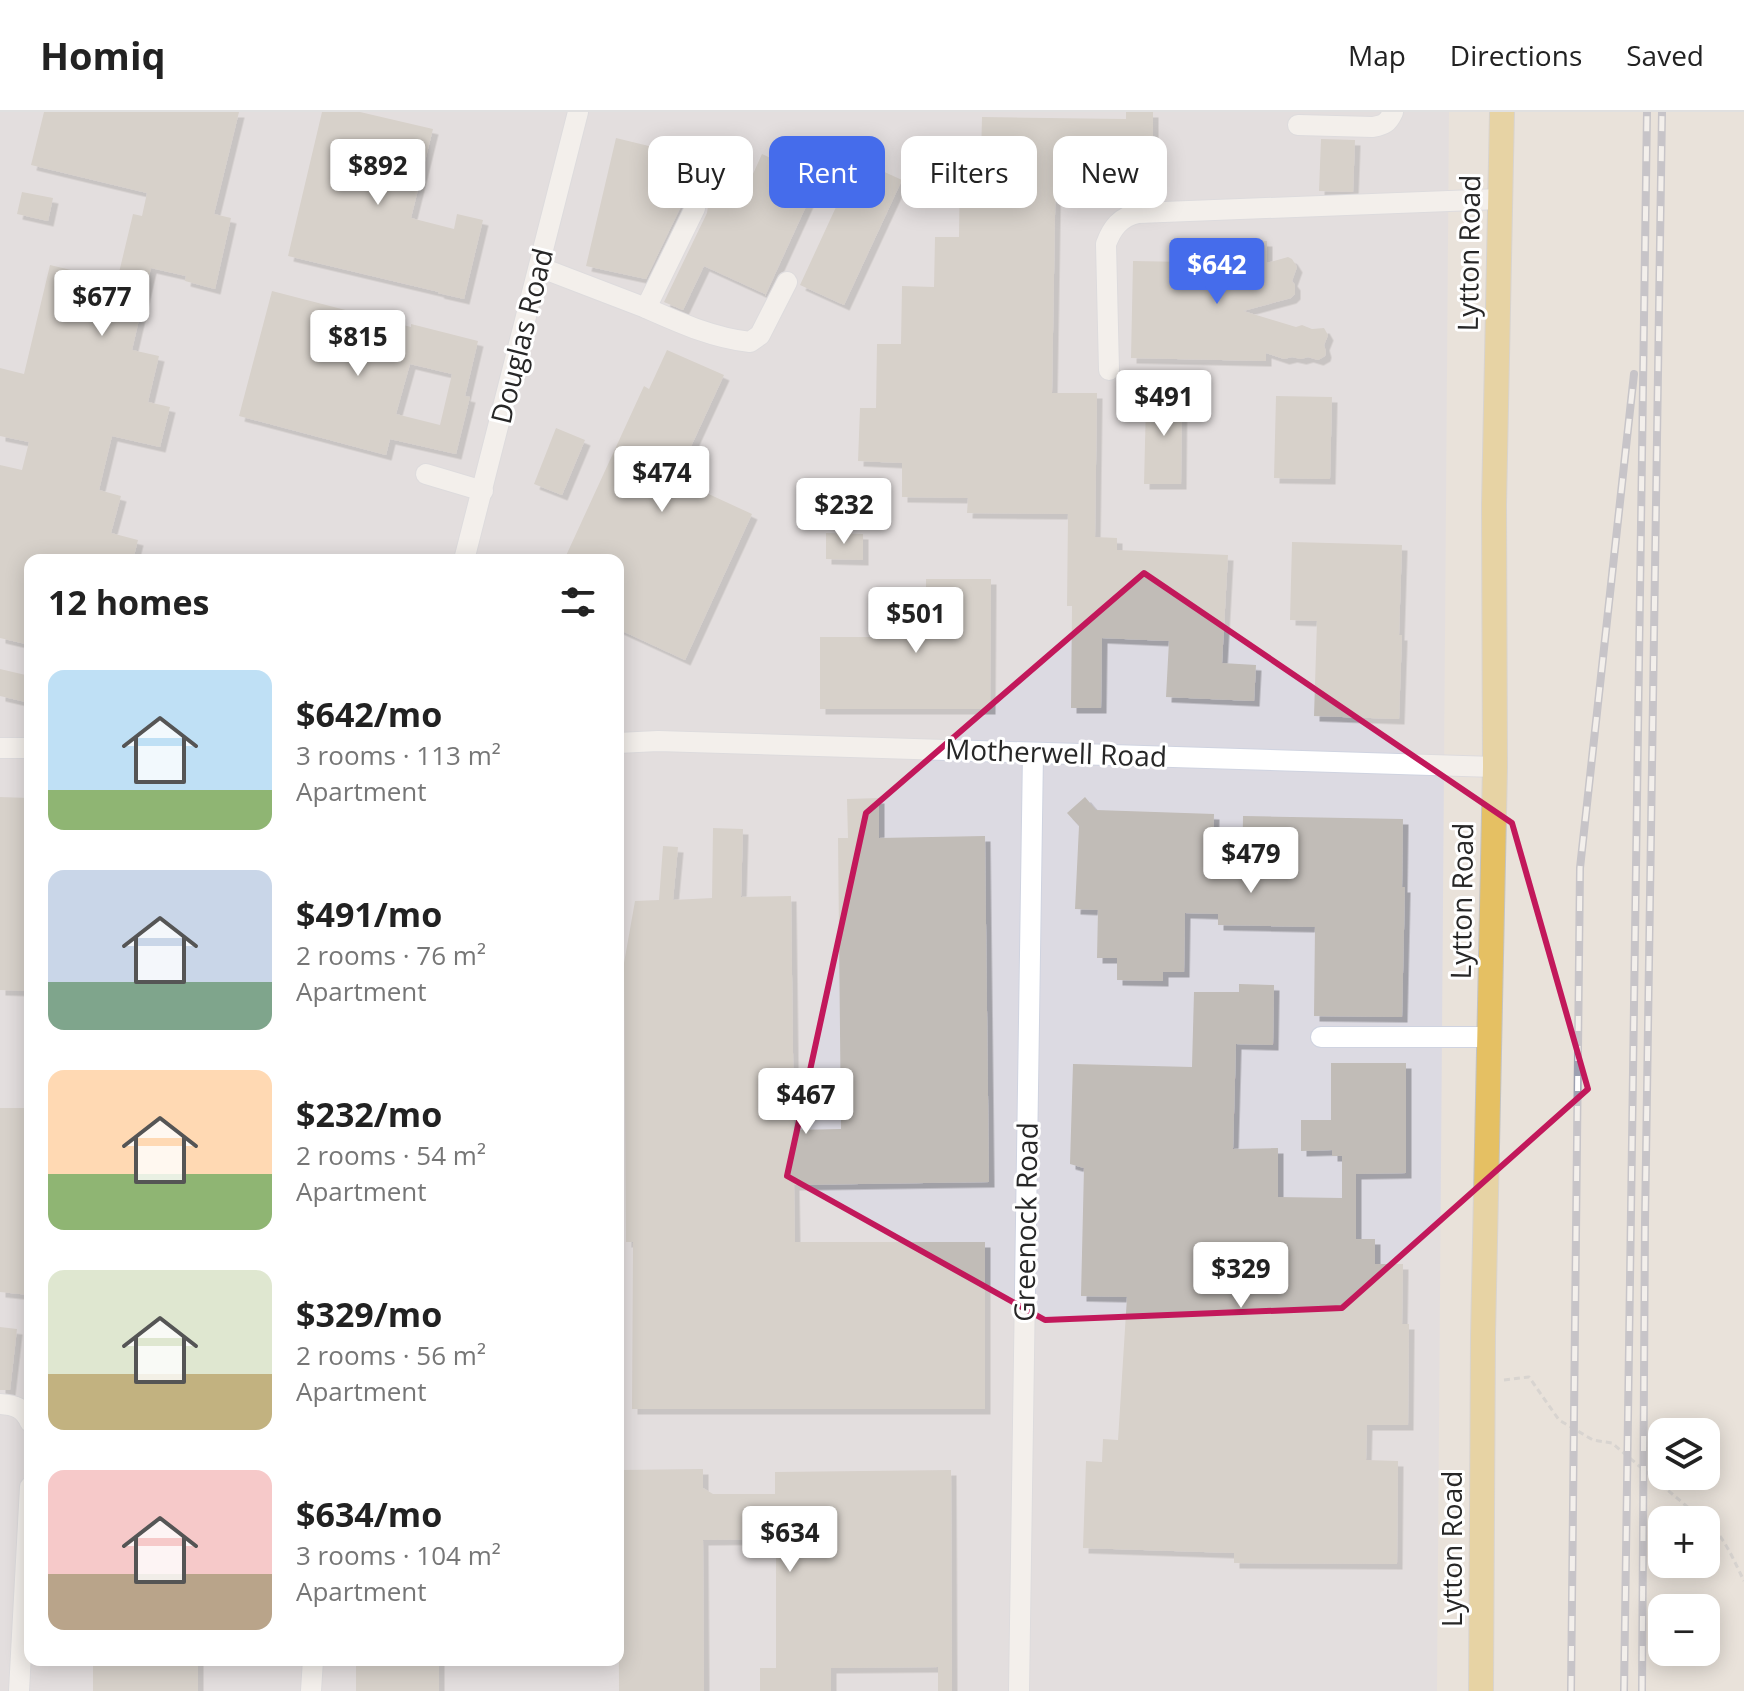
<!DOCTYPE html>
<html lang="en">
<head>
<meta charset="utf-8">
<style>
  :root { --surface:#fff; --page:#f2f2f2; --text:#222; --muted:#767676; --line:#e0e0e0; --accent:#456ceb }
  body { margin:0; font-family:"Open Sans",sans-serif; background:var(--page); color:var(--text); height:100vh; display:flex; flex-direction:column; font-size:30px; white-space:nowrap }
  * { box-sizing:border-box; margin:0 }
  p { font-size:26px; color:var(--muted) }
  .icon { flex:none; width:44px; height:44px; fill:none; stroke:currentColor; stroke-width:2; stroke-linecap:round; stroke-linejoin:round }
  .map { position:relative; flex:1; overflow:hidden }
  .drawer { position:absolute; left:24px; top:442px; width:600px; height:1112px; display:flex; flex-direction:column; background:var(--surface); border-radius:16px; box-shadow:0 4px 20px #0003 }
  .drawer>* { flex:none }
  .hud { position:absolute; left:648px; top:24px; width:760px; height:72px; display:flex; gap:16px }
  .tools { position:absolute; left:1648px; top:1306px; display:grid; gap:16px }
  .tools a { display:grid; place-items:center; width:72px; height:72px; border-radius:16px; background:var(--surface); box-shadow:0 4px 20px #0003; font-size:40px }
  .price { position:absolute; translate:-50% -68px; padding:0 18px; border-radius:8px; background:#fff; color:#222; font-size:26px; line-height:52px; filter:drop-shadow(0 2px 4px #0008) }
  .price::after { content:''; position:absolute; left:50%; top:48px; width:24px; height:18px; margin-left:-12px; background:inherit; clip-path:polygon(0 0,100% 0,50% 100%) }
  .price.on { background:var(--accent); color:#fff }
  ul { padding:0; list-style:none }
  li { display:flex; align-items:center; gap:24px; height:200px; padding:0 24px }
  li span { display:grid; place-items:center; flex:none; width:224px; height:160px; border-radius:16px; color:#555 }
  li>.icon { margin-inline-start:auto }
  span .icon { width:96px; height:96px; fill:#fffc; stroke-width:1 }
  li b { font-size:34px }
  h2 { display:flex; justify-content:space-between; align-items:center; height:96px; padding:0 24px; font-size:34px }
  .pill { padding:0 28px; border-radius:16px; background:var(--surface); box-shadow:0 4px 20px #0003; font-size:28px; line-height:72px }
  .pill.on { background:var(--accent); color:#fff }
  header { display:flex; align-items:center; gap:48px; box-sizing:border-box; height:112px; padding:0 40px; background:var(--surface); border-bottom:2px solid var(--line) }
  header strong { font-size:38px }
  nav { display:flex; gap:44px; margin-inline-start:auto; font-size:28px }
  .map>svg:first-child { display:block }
  .industrial { fill:#dcdae2; fill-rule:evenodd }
  .building { fill:#c1bcb7; fill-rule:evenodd; filter:url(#shadow) }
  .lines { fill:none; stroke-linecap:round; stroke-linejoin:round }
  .minor-casing { stroke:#cfd3e0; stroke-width:22 }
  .major-casing { stroke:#c3c3c3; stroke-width:26 }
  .path { stroke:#c3c3c3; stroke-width:3; stroke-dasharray:6 4; stroke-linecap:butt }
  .minor { stroke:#fff; stroke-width:20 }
  .major { stroke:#e5c063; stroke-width:24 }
  .rail-casing { stroke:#9da1b1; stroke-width:8 }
  .rail { stroke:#fff; stroke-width:5; stroke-dasharray:15; stroke-linecap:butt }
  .marked { fill:none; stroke:#c2185b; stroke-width:6; stroke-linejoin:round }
  .labels { text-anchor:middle; stroke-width:6; stroke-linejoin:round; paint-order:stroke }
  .street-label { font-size:28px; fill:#272727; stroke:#fff }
</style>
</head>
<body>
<header>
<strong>Homiq</strong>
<nav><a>Map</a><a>Directions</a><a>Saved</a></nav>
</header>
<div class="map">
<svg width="1744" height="1579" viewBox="0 0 1744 1579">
  <defs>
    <filter id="shadow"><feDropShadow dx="5.5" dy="5.5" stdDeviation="0" flood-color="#0004"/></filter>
  </defs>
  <rect width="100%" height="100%" fill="#e9e2da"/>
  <!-- industrial -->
  <path class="industrial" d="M0 0H1449L1437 1579H0ZM30 448H618V1548H30Z"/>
  <!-- building -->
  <g class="building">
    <polygon points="44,0 239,0 214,102 231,106 215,177 185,169 186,164 151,156 132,238 159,244 148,290 170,295 160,335 112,324 99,378 121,384 111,421 138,428 133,448 30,448 30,533 0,526 0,353 22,358 29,330 0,324 0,256 24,262 50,153 117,169 133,102 142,104 147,81 31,53"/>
    <polygon points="322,0 360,0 433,17 411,106 454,117 457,102 483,108 464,187 438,181 439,180 288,144"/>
    <polygon points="1126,0 1153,0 1153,55 1108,55 1108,71 1083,71 1084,45 1056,45 1052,281 1097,281 1095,425 1117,426 1117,438 1228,443 1222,551 1256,553 1254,589 1166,585 1169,529 1102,526 1101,596 1071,596 1072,494 1067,494 1068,402 967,401 968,386 902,385 902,351 858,349 860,296 876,296 877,232 901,232 902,174 934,175 935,125 959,125 960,44 981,44 982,5 1126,7"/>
    <polygon points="616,26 702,47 698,64 743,84 762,42 818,68 765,184 765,182 704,154 683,198 664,190 707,101 708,94 705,88 695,83 688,85 683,90 646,167 586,154"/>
    <polygon points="1321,27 1355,28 1353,80 1319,79"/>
    <polygon points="878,57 902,68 844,193 800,173 848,69 868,79"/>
    <polygon points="22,80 53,86 48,109 17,102"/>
    <polygon points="1188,128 1267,129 1267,151 1288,145 1292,147 1297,155 1292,169 1295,173 1295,182 1291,186 1243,199 1296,215 1302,213 1312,217 1324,216 1328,223 1324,233 1326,240 1325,244 1318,248 1308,245 1301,247 1292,245 1284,247 1266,241 1266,249 1131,246 1133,149 1188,150"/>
    <path d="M272 179 411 215V212L478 229 465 284 470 285 456 342 390 327 386 343 239 304ZM410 252 452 262 440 313 396 302Z"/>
    <polygon points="667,238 724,263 676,367 752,402 685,548 618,517 618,448 564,448 644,274 649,277"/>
    <polygon points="1161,275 1182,275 1181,372 1144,372 1146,290 1160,290"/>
    <polygon points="1276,284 1332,285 1330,367 1274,366"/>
    <polygon points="556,316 585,328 562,383 534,372"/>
    <polygon points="826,421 863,422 863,448 826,447"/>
    <polygon points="1292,430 1402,433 1399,523 1402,523 1399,607 1314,604 1317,509 1290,508"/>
    <polygon points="926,467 991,467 990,597 820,597 820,525 875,525 875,496 926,497"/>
    <polygon points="0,557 30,564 30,591 0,584"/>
    <polygon points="0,685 30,686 30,879 0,878"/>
    <polygon points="1085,685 1096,698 1214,702 1212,763 1242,764 1243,704 1403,707 1402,775 1405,775 1402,905 1314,904 1315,815 1218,813 1218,802 1185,801 1184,860 1163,860 1163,869 1117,868 1117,846 1097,846 1098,798 1075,797 1079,714 1067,701"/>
    <polygon points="879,686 879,726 985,724 989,1070 794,1073 795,1130 985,1130 985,1297 632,1297 633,1130 626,1130 624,851 635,789 659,788 663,734 678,735 673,788 712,786 713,716 743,717 741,785 791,784 794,1018 841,1017 838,726 848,726 847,687"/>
    <polygon points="1239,872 1274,873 1273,933 1236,932 1233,1037 1278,1036 1278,1085 1342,1086 1342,1044 1332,1044 1332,1038 1301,1039 1301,1008 1331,1008 1331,951 1406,951 1406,1061 1356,1062 1356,1127 1375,1127 1375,1152 1403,1152 1402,1212 1409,1212 1408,1313 1367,1313 1366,1348 1398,1349 1397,1452 1234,1451 1234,1441 1083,1436 1086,1349 1102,1350 1103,1327 1118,1328 1127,1185 1081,1184 1084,1056 1070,1052 1073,952 1192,955 1194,880 1239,880"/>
    <polygon points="0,996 30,996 30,1183 0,1180"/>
    <polygon points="0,1215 17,1217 10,1278 0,1278"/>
    <polygon points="703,1357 703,1376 713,1382 775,1382 775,1360 951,1358 952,1579 938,1579 938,1555 831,1556 831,1579 760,1579 760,1556 776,1556 776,1427 703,1428 704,1579 619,1579 618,1358"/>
    <rect x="93" y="1548" width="105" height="31"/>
    <rect x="356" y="1548" width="83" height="31"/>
  </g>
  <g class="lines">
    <!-- minor casing -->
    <g class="minor-casing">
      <g id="minor">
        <path d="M1298 13 1373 15C1384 13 1388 11 1393 0"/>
        <polyline points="539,155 646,196 695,96"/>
        <path d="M646 196C680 211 713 226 750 230L760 223 787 170"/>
        <path d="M1109 258 1106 132C1112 116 1120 105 1138 101L1500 87"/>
        <polyline points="426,362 483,379"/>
        <polyline points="464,448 578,0"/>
        <polyline points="618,631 658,629 1495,655"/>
        <polyline points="0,636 30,636"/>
        <polyline points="1321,925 1489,925"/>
        <path d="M0 1292C15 1293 24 1296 30 1310"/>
        <polyline points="19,1579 30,1375"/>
        <polyline points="311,1579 313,1548"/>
        <polyline points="1019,1579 1033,641"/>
      </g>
    </g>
    <!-- major casing -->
    <g class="major-casing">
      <polyline id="major" points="1481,1579 1483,1224 1495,655 1494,393 1502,0"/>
    </g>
    <!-- path -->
    <g class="path">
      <polyline points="1504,1268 1529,1265 1559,1308 1593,1328 1612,1331 1703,1408"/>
      <path d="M1706 1410C1724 1423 1734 1449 1744 1469"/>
    </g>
    <!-- minor -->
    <use href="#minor" class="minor"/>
    <!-- major -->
    <use href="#major" class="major"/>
    <!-- rail casing -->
    <g class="rail-casing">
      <g id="rail">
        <polyline points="1571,1579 1580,756 1634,262"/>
        <polyline points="1624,1579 1647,0"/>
        <polyline points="1642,1579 1645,1111 1662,0"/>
      </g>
    </g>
    <!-- rail -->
    <use href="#rail" class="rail"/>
  </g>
  <!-- marked area -->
  <path d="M0 0H1744V1579H0ZM1144 461 1512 711 1588 977 1342 1196 1045 1208 787 1064 866 701Z" fill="#e9e2da" fill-opacity=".55" fill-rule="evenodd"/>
  <path class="marked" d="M1144 461 1512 711 1588 977 1342 1196 1045 1208 787 1064 866 701Z"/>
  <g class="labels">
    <!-- street labels -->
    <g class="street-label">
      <text transform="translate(1469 141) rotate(-89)" y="10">Lytton Road</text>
      <text transform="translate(522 224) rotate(-76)" y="10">Douglas Road</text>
      <text transform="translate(1056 641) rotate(2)" y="10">Motherwell Road</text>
      <text transform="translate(1462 789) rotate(-89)" y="10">Lytton Road</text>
      <text transform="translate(1026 1110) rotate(-89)" y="10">Greenock Road</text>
      <text transform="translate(1452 1437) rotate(-90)" y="10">Lytton Road</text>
    </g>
  </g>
</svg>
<div class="tools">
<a><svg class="icon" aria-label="layers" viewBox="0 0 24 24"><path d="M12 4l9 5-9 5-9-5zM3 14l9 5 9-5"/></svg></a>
<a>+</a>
<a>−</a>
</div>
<b class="price" style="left:378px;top:95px">$892</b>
<b class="price on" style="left:1217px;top:194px">$642</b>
<b class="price" style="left:102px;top:226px">$677</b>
<b class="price" style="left:358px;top:266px">$815</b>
<b class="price" style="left:1164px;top:326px">$491</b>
<b class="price" style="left:662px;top:402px">$474</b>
<b class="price" style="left:844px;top:434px">$232</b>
<b class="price" style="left:916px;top:543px">$501</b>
<b class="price" style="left:1251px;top:783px">$479</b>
<b class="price" style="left:806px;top:1024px">$467</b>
<b class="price" style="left:1241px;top:1198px">$329</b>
<b class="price" style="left:790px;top:1462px">$634</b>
<div class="hud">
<a class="pill">Buy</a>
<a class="pill on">Rent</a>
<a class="pill">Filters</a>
<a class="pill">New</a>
</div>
<section class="drawer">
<h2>12 homes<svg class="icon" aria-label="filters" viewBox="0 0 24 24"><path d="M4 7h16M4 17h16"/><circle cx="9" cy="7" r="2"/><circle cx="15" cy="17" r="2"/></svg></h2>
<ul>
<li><span style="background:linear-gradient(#bfe0f5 75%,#8fb573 0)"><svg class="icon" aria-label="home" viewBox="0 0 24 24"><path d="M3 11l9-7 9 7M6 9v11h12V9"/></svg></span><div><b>$642/mo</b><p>3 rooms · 113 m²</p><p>Apartment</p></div></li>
<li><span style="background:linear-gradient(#c9d6e8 70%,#7fa58c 0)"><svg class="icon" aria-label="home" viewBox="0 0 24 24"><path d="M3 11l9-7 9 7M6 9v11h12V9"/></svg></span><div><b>$491/mo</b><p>2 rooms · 76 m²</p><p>Apartment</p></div></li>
<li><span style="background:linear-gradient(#ffd9b3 65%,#8fb573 0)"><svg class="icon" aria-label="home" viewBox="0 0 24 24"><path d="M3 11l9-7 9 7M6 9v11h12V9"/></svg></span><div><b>$232/mo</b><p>2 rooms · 54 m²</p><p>Apartment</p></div></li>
<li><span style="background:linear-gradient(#dfe7d0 65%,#c2b280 0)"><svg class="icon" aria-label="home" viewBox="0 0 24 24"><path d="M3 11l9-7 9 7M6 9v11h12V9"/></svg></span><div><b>$329/mo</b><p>2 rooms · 56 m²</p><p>Apartment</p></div></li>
<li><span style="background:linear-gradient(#f6c9c9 65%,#b9a48a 0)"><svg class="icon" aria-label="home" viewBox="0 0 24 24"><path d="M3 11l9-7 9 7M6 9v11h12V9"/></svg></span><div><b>$634/mo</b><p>3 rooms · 104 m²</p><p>Apartment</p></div></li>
</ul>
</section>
</div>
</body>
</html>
